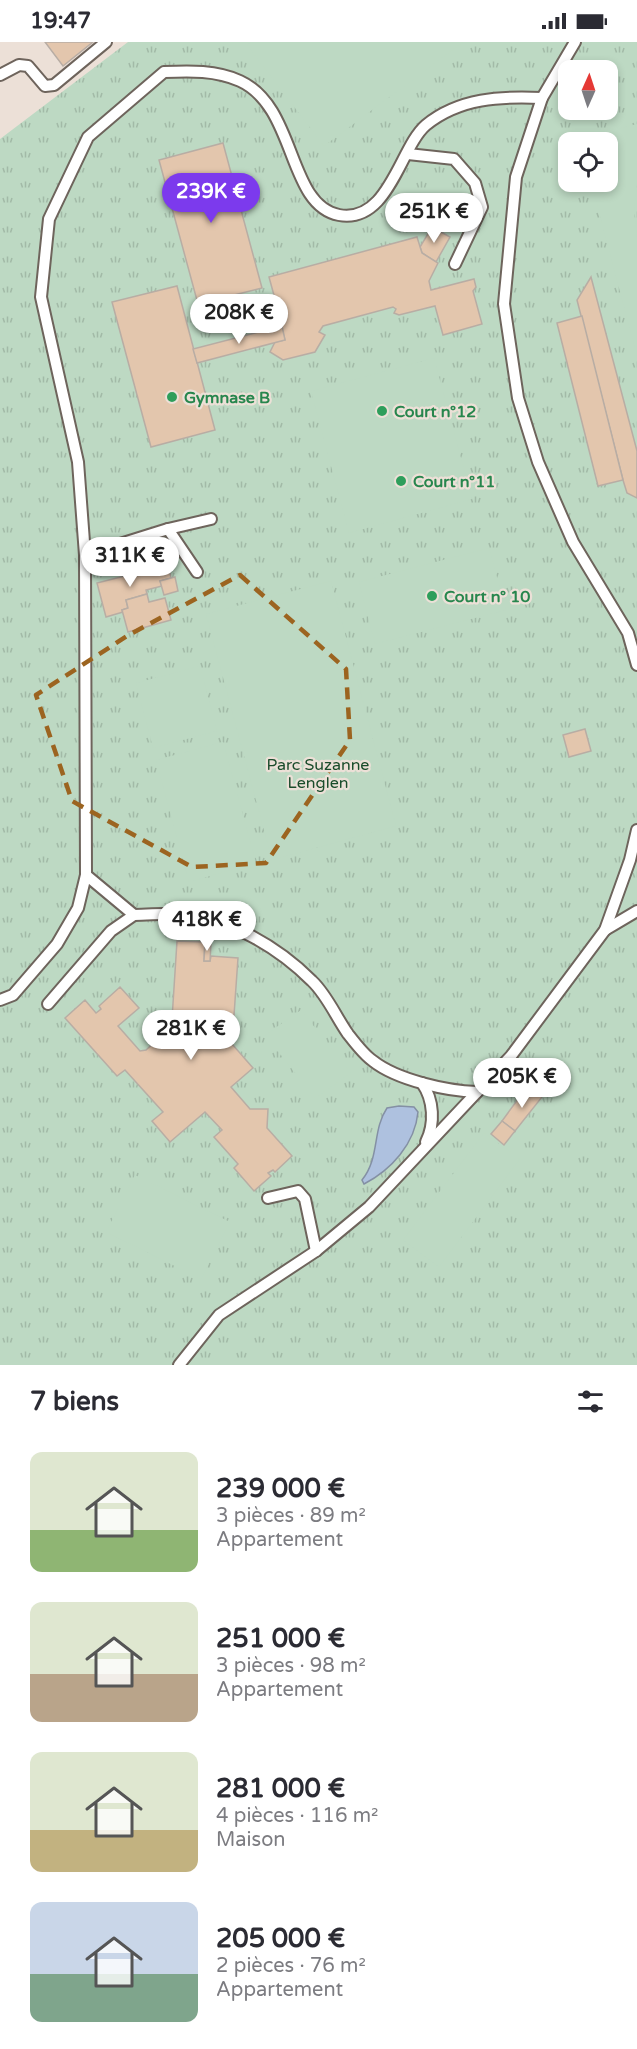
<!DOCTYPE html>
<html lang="fr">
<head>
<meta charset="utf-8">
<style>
  :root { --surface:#fff; --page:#f2f2f3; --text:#2b2b33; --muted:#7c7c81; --accent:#7c3aed }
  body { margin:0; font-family:"Varela Round",sans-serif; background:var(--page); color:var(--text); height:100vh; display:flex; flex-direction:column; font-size:22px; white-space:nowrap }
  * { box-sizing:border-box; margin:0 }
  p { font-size:20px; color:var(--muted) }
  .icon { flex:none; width:33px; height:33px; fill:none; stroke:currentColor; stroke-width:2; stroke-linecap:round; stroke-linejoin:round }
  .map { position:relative; height:1323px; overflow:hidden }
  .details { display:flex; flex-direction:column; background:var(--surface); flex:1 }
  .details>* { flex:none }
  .needle { width:39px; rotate:3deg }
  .controls { position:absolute; left:558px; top:18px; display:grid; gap:12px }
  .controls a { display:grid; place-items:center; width:60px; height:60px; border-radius:12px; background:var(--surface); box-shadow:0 3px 9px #0003; font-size:30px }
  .price { position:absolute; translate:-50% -51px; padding:0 14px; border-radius:21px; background:#fff; color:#222; font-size:20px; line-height:39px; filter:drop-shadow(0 2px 3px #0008) }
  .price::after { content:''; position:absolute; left:50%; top:36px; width:18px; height:14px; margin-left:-9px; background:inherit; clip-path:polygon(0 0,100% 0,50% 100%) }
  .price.on { background:var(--accent); color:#fff }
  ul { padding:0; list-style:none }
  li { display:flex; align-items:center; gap:18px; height:150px; padding:0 30px }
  li span { display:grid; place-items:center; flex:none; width:168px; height:120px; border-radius:12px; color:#555 }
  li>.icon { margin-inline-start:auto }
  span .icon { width:72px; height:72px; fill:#fffc; stroke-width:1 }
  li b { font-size:26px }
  h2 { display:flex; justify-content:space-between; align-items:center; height:72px; padding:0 30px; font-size:26px }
  .status { display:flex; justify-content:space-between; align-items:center; height:42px; padding:0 30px; background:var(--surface); direction:ltr }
  .status svg { height:16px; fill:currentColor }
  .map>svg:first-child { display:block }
  .grass { fill:url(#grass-tufts); fill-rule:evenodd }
  .pitch { fill:#bdd9c3 }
  .water { fill:#aec1df; stroke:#8490a4; stroke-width:1.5 }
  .building { fill:#e3c6ad; stroke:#b8ada4; stroke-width:1.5 }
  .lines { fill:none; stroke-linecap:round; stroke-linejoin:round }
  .service-casing { stroke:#6e645c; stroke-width:14 }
  .service { stroke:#fff; stroke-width:10 }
  .marked { fill:none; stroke:#9c6420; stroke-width:4.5; stroke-dasharray:12 8; stroke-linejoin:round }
  .leisure-dot { fill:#2e9e5b; stroke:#ece0d7; stroke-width:2 }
  .labels { text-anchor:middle; stroke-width:4.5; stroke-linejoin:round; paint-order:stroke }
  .leisure-label { font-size:16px; font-weight:bold; fill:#27864d; stroke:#ece0d7; text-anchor:start }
  .park-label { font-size:16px; fill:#1a4c2b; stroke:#ece0d7 }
</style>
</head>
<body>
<div class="status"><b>19:47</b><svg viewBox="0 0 49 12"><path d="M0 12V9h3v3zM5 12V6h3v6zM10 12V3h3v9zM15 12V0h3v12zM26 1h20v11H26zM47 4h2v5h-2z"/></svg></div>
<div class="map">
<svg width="637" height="1323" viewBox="0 0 637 1323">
  <defs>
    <pattern id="grass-tufts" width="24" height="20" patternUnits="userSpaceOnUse" patternTransform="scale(1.5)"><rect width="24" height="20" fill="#bdd9c3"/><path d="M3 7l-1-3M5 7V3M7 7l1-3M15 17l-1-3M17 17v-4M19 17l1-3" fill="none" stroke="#a2baa7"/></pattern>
  </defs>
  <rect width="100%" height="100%" fill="#ece0d7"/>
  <!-- grass -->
  <path class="grass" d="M128 0H637V1323H0V97ZM568 28H608V68H568ZM568 100H608V140H568Z"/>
  <!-- pitch -->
  <g class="pitch">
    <polygon points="251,0 463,0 324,104 247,3"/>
    <polygon points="637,82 637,142 634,169 637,196 637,314 591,140 608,140 608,100 580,100 579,97"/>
    <polygon points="434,316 472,457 349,491 311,349"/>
    <polygon points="489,506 506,568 375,602 359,540"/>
    <polygon points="331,539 396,784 272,818 206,572"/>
    <polygon points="200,624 217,689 153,706 136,641"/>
    <polygon points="223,700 256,821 189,840 156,718"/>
    <polygon points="301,968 351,1031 315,1056 265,993"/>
    <polygon points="484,1091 520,1117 439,1225 403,1198"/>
    <polygon points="135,1133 230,1180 201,1237 106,1190"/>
  </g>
  <!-- water -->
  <path class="water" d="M399 1064 414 1065 418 1070C415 1102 391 1128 364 1142L362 1138C380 1116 372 1088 387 1066Z"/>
  <!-- building -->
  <g class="building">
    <polygon points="45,0 93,0 63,24"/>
    <polygon points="223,101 262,246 198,262 159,118"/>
    <polygon points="432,185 450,195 436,220 422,211 420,205"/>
    <polygon points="417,195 422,211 438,221 429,239 431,248 474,237 476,245 473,249 482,282 443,293 435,264 399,273 394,271 396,267 393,265 323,284 319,290 325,293 315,310 283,318 270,310 275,300 285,298 278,272 270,265 275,257 269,235"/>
    <polygon points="591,235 637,409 637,456 627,451 623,438 577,258"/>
    <polygon points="177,244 215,388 151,405 112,260"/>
    <polygon points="582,274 623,438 598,444 557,281"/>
    <polygon points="282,284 285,298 197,321 193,307"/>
    <polygon points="168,523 171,536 160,539 162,544 146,548 147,552 126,558 128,566 122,568 123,570 106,575 97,541"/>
    <polygon points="175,535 178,549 164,553 160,539"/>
    <polygon points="147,552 149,560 165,556 171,578 128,590 122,568 128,566 126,558"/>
    <polygon points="585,687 591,709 569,715 563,693"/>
    <polygon points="177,899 205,900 204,919 210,919 211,914 238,916 232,1002 253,1026 231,1045 250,1067 268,1067 267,1086 292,1114 275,1130 273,1128 268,1131 271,1134 254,1149 234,1126 238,1122 214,1095 222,1088 205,1070 170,1100 152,1079 163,1070 125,1028 117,1034 65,976 85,958 96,971 101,967 99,964 120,945 139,966 118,984 140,1009 146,1008 159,996 163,1000 167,997 164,992 176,981 178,985 182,982 182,977 172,977"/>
    <polygon points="205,900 211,901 210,919 204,919"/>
    <polygon points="527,1045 542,1055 515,1089 502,1079"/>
    <polygon points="502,1079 515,1089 504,1103 491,1092"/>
  </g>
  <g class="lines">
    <!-- service casing -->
    <g class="service-casing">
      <g id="service">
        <polyline points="575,0 542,56 516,135 504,262 518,356 538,420 573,500 628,591 637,623"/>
        <polyline points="0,33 19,23 28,24 45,44 54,43 106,0"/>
        <polyline points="408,112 454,117 475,141 482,165 455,222"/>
        <polyline points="168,487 211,477"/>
        <polyline points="85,513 168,487 197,530"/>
        <path d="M86 833 134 873C149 873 165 871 180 872 229 876 278 905 312 939 327 953 336 975 348 992 355 1001 364 1013 373 1019 397 1038 447 1049 477 1050"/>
        <polyline points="605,888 637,869"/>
        <path d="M0 958 13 953 57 902 78 866 86 833 85 513 78 420 41 255 49 177 88 95 164 30C190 29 216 28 240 39 297 65 287 163 339 173 389 182 400 105 426 83 459 56 501 54 542 56"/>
        <polyline points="48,962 111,889 134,873"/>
        <path d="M422 1041C434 1058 435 1082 426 1100"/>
        <polyline points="268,1156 298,1149 305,1157 316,1209"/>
        <polyline points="179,1323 219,1273 316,1209 369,1165 511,1014 605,888 630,818 637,788"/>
      </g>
    </g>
    <!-- service -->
    <use href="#service" class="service"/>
  </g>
  <!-- marked area -->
  <path class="marked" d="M240 533 346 627 350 698 266 821 192 825 72 759 36 653 127 594Z"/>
  <!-- markers -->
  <g class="leisure-dot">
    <circle cx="172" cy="355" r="6"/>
    <circle cx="382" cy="369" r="6"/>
    <circle cx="401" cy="439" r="6"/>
    <circle cx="432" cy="554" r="6"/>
  </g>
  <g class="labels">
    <!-- leisure labels -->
    <g class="leisure-label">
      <text x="184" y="361">Gymnase B</text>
      <text x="394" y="375">Court n°12</text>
      <text x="413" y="445">Court n°11</text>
      <text x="444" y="560">Court n° 10</text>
    </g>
    <!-- park labels -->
    <g class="park-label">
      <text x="318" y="728">Parc Suzanne<tspan x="318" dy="18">Lenglen</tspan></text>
    </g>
  </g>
</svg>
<div class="controls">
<a><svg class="needle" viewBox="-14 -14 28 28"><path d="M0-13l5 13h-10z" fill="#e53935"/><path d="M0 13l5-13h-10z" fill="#7c7c81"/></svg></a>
<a><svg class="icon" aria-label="locate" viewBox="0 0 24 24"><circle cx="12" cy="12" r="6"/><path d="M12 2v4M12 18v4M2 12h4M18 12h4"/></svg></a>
</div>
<b class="price on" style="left:211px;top:182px">239K €</b>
<b class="price" style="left:434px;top:202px">251K €</b>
<b class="price" style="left:239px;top:303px">208K €</b>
<b class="price" style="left:130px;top:546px">311K €</b>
<b class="price" style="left:207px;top:910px">418K €</b>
<b class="price" style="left:191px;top:1019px">281K €</b>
<b class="price" style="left:522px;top:1067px">205K €</b>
</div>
<section class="details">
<h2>7 biens<svg class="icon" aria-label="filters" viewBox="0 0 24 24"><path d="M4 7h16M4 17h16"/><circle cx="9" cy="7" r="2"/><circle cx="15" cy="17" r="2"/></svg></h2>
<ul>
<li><span style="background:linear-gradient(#dfe7d0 65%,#8fb573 0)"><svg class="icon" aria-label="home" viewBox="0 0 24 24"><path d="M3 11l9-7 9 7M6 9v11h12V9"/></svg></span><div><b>239 000 €</b><p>3 pièces · 89 m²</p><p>Appartement</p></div></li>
<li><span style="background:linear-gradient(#dfe7d0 60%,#b9a48a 0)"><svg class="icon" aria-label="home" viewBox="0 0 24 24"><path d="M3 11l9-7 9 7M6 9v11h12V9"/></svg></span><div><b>251 000 €</b><p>3 pièces · 98 m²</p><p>Appartement</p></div></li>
<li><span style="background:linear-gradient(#dfe7d0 65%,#c2b280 0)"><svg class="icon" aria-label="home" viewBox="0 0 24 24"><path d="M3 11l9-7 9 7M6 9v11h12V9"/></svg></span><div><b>281 000 €</b><p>4 pièces · 116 m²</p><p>Maison</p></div></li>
<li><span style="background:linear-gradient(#c9d6e8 60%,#7fa58c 0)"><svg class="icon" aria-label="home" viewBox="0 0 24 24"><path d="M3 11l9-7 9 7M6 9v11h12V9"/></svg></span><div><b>205 000 €</b><p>2 pièces · 76 m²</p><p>Appartement</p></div></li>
</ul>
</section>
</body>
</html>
